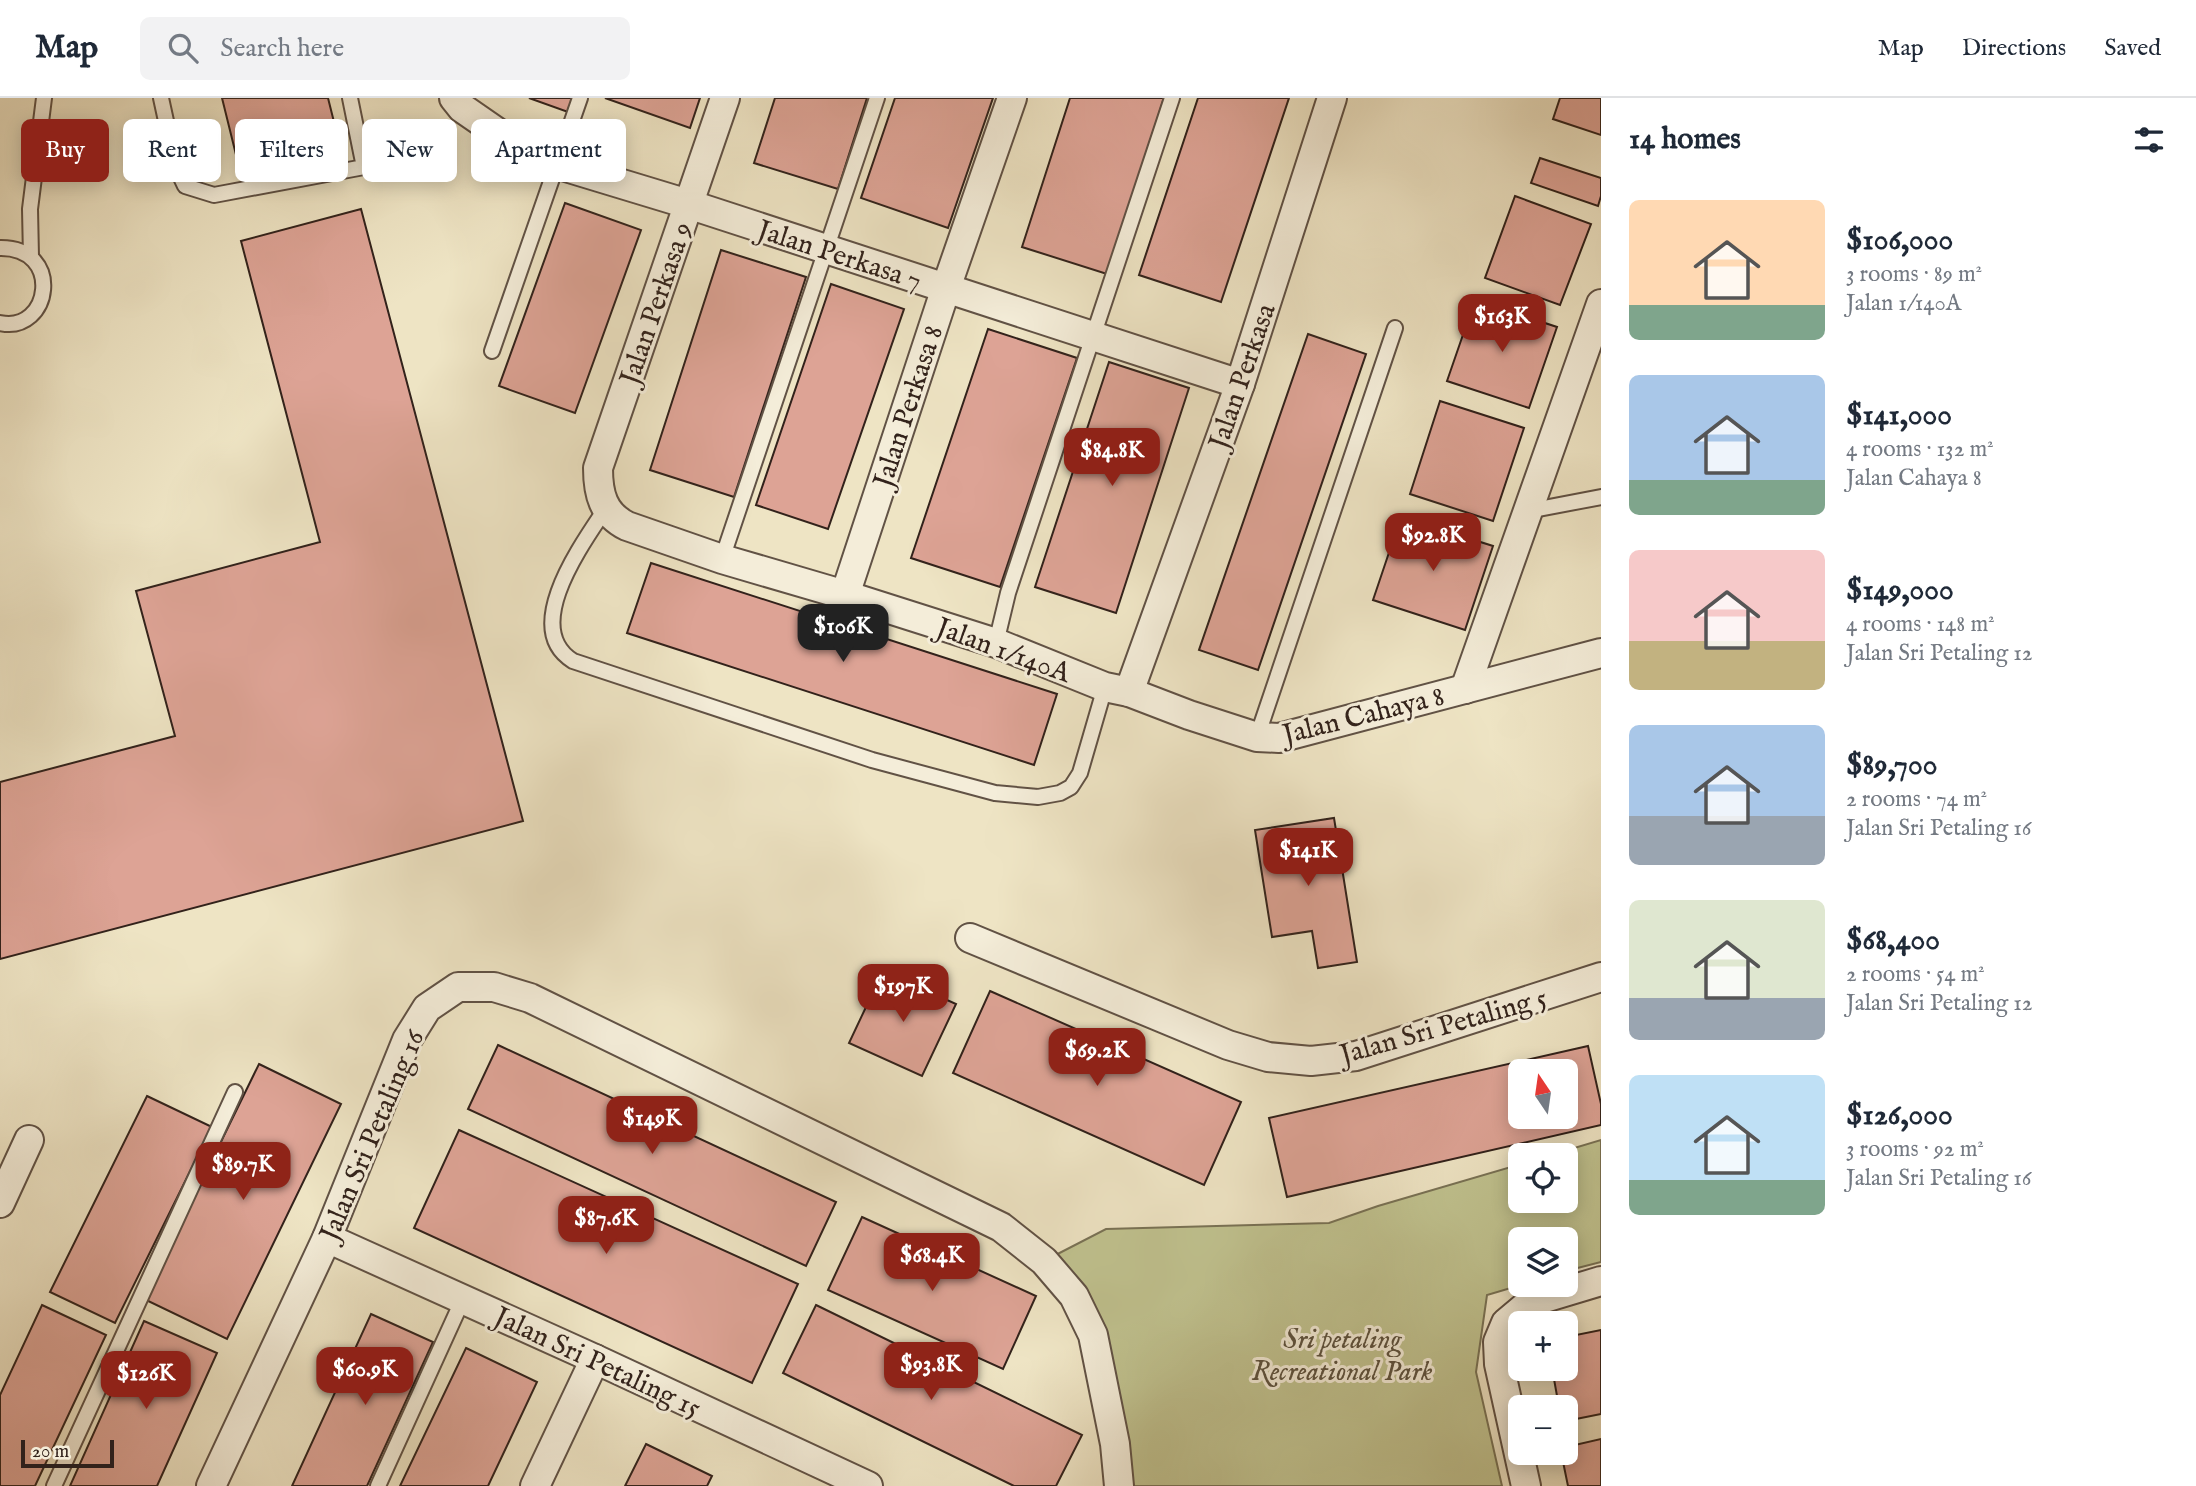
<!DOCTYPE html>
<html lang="en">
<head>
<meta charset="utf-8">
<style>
  :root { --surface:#fff; --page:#f2f2f3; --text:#1f2937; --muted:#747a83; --line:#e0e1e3; --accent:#8f2418 }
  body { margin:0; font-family:"IM FELL English",serif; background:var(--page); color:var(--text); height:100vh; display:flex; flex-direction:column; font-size:26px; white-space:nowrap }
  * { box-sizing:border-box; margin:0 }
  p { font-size:23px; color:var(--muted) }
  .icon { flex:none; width:38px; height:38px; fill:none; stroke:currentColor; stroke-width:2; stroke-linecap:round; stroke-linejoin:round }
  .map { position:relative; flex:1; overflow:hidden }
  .drawer { display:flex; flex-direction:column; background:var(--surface); width:595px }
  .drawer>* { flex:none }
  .guide { position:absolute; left:21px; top:21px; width:665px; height:63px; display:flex; gap:14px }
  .needle { width:46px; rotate:347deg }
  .tools { position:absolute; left:1508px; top:961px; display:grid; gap:14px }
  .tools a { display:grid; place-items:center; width:70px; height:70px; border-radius:10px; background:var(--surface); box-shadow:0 4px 18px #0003; font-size:35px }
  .scale { position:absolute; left:21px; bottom:18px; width:93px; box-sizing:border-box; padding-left:7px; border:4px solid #32221b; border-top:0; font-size:19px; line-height:24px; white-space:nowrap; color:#32221b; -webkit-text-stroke:5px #f4edd9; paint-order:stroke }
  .price { position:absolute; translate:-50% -60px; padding:0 16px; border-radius:14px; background:var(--accent); color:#fff; font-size:23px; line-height:46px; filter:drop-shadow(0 2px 4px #0008) }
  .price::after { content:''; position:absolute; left:50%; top:42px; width:21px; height:16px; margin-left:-10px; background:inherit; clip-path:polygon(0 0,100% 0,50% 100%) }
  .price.active { background:#222; color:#fff }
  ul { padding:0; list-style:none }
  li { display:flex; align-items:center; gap:21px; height:175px; padding:0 28px }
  li span { display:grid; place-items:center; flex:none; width:196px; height:140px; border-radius:10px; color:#555 }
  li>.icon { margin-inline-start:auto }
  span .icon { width:84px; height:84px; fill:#fffc; stroke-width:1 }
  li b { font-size:30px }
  h2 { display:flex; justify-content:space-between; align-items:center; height:84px; padding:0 28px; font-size:30px }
  .chip { padding:0 24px; border-radius:10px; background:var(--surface); box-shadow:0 4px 18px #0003; font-size:24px; line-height:63px }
  .chip.active { background:var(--accent); color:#fff }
  header { display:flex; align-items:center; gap:42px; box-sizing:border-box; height:98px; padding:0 35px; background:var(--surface); border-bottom:2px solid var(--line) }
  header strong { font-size:33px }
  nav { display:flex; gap:38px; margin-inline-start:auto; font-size:24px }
  .search { width:490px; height:63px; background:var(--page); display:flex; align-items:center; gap:18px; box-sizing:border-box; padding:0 24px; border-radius:10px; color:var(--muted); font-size:26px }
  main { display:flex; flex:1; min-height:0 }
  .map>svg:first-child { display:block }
  .green { fill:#c0c28f; stroke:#797255; stroke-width:2 }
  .building { fill:#dda395; stroke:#32221b; stroke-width:2; fill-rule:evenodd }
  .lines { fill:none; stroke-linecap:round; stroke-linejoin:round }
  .lane-casing { stroke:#615245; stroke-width:18 }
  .street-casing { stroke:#615245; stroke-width:32 }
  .lane { stroke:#f4edd9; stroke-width:14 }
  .street { stroke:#f4edd9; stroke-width:28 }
  .labels { text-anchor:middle; stroke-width:6; stroke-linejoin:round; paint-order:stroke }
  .street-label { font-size:28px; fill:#32221b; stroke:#f4edd9 }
  .park-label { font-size:28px; font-style:italic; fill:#5d523e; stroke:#f4edd9 }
</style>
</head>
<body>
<header>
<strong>Map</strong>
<div class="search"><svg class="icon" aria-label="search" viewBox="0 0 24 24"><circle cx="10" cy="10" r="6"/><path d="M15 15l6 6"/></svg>Search here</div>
<nav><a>Map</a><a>Directions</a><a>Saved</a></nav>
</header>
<main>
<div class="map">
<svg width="1601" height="1388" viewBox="0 0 1601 1388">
  <rect width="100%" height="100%" fill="#eee4c4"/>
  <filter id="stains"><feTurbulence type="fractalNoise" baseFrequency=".00286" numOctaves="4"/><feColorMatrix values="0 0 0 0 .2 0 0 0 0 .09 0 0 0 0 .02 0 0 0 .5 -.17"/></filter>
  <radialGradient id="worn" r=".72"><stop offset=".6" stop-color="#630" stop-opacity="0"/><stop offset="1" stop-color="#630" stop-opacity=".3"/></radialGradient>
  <!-- green -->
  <polygon class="green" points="1601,1042 1601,1164 1566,1173 1566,1141 1521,1141 1521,1187 1487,1197 1476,1274 1502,1388 1119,1388 1093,1237 1044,1163 1106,1131 1329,1125 1378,1108 1521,1066 1521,1102 1566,1102 1566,1057 1551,1057"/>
  <!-- building -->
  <g class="building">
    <polygon points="222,0 328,0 342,56 242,81"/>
    <polygon points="529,0 573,0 568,14"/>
    <polygon points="605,0 700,0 690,30"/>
    <polygon points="775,0 867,0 838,91 754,65"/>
    <polygon points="895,0 993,0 948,130 861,100"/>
    <polygon points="1070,0 1164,0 1107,176 1022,149"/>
    <polygon points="1198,0 1289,0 1221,204 1139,177"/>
    <polygon points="1560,0 1601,0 1601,37 1553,21"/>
    <polygon points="1540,60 1601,80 1601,98 1598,108 1531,85"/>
    <polygon points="1515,98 1591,126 1560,207 1485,180"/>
    <polygon points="565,105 641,132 575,315 499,288"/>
    <polygon points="361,111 523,723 0,861 0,684 175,638 136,493 320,444 241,143"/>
    <polygon points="721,152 806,179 734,399 650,372"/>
    <polygon points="831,186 904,211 828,431 756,407"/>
    <polygon points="1475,202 1557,229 1529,310 1447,283"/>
    <polygon points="988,231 1077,260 1000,489 911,460"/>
    <polygon points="1308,236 1366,256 1258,572 1199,552"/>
    <polygon points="1109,264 1189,290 1116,515 1035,489"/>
    <polygon points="1440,303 1524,330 1493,423 1410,396"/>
    <polygon points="1401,419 1493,448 1465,532 1373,502"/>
    <polygon points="651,465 1057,596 1034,667 627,535"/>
    <polygon points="1334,720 1357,864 1318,870 1312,833 1272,839 1255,732"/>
    <polygon points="883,873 956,906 922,978 849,945"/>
    <polygon points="990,893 1241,1004 1204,1087 953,975"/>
    <polygon points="498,947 836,1104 806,1168 468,1011"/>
    <path d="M1588 948 1601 1006V1027L1287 1099 1269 1020ZM1521 973H1566V1018H1521Z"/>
    <polygon points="259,966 341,1006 227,1241 144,1201"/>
    <polygon points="147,998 212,1029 115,1225 50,1194"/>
    <polygon points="459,1032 798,1186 752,1285 414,1130"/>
    <polygon points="862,1119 1036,1198 1003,1271 828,1192"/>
    <polygon points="42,1207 106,1237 35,1388 0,1388 0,1297"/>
    <polygon points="816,1207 1082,1337 1056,1388 1014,1388 783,1275"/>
    <polygon points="371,1216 433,1244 367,1388 292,1388"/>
    <polygon points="144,1223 217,1255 157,1388 70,1388"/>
    <polygon points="1601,1232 1601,1316 1566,1323 1566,1309 1559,1309 1552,1270 1566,1270 1566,1239"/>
    <polygon points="466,1250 537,1284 488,1388 400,1388"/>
    <polygon points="1601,1341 1601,1388 1568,1388 1561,1354 1566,1354 1566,1349"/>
    <polygon points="646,1346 712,1378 707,1388 625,1388"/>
  </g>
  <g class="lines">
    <!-- lane casing -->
    <g class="lane-casing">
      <g id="lane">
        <polyline points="161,0 176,69 185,88 214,97 364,69 350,0"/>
        <path d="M0 150C64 149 51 236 0 225"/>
        <polyline points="31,159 30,111 44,0"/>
        <polyline points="492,253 580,0"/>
        <path d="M606 410C583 445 520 530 573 563L872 662 995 695 1038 699 1060 695 1071 689 1080 675 1105 589"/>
        <polyline points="1528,413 1601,399"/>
        <polyline points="722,461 877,0"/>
        <polyline points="996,545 1008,495 1172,0"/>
        <polyline points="1257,639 1395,230"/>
        <polyline points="54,1388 235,994"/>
        <polyline points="378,1388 463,1201"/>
      </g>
    </g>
    <!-- street casing -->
    <g class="street-casing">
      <g id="street">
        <polyline points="454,0 462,10 504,39 556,66 688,106 1240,286"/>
        <path d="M725 0 598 370C598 396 603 416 627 428L722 461 845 497 996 545 1105 589 1129 594 1189 617 1257 639 1279 640 1601 555"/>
        <polyline points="845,497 946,190 1012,0"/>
        <polyline points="1465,591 1601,206"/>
        <polyline points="1129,594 1240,286 1332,0"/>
        <polyline points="970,840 1228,947 1268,959 1311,963 1356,958 1601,879"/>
        <polyline points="0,1105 29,1042"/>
        <polyline points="327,1140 595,1261 868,1388"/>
        <polyline points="211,1388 327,1140 407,942 427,910 458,889 494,889 530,900 1001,1129 1044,1163 1074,1198 1093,1237 1115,1346 1119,1388"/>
        <polyline points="535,1388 595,1261"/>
        <polyline points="1526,1388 1499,1266 1498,1244 1506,1225 1531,1204 1601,1183"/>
      </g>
    </g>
    <!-- lane -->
    <use href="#lane" class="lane"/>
    <!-- street -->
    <use href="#street" class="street"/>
  </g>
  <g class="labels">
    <!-- street labels -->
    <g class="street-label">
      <text transform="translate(840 156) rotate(18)" y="10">Jalan Perkasa 7</text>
      <text transform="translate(655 205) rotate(-71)" y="10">Jalan Perkasa 9</text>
      <text transform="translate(1241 278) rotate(-71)" y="10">Jalan Perkasa</text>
      <text transform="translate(907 308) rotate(-72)" y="10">Jalan Perkasa 8</text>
      <text transform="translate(1004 551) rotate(20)" y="10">Jalan 1/140A</text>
      <text transform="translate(1363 616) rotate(-14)" y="10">Jalan Cahaya 8</text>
      <text transform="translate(1443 927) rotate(-16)" y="10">Jalan Sri Petaling 5</text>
      <text transform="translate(371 1037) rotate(-67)" y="10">Jalan Sri Petaling 16</text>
      <text transform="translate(598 1263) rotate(25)" y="10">Jalan Sri Petaling 15</text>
    </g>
    <!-- park labels -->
    <g class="park-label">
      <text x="1342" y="1250">Sri petaling<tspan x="1342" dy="32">Recreational Park</tspan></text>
    </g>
  </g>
  <rect width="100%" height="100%" filter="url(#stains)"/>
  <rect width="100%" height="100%" fill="url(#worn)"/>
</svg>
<div class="tools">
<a><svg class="needle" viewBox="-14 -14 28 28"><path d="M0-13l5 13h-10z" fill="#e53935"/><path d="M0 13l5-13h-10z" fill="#747a83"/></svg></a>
<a><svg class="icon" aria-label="locate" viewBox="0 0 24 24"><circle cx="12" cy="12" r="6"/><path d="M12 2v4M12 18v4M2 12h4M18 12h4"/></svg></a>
<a><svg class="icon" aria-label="layers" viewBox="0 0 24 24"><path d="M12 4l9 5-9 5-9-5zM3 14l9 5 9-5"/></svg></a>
<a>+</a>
<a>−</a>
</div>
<div class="scale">20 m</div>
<b class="price" style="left:1502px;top:256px">$163K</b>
<b class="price" style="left:1112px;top:390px">$84.8K</b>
<b class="price" style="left:1433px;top:475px">$92.8K</b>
<b class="price active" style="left:843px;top:566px">$106K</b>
<b class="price" style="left:1308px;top:790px">$141K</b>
<b class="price" style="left:903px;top:926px">$197K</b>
<b class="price" style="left:1097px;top:990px">$69.2K</b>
<b class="price" style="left:652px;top:1058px">$149K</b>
<b class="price" style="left:243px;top:1104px">$89.7K</b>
<b class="price" style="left:606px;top:1158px">$87.6K</b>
<b class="price" style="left:932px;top:1195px">$68.4K</b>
<b class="price" style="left:931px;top:1304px">$93.8K</b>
<b class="price" style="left:365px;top:1309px">$60.9K</b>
<b class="price" style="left:146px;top:1313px">$126K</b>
<div class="guide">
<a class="chip active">Buy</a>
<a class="chip">Rent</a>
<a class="chip">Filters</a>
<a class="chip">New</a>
<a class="chip">Apartment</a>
</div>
</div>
<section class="drawer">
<h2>14 homes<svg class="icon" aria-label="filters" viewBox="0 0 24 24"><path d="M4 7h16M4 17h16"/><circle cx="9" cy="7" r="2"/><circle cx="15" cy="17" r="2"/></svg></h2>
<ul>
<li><span style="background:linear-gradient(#ffd9b3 75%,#7fa58c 0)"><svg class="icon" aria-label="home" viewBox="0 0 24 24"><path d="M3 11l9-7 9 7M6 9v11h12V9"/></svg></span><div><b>$106,000</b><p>3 rooms · 89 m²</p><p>Jalan 1/140A</p></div></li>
<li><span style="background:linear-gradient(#a9c7e8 75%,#7fa58c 0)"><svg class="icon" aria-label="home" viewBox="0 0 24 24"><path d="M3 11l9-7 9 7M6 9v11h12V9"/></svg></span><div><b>$141,000</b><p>4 rooms · 132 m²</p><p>Jalan Cahaya 8</p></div></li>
<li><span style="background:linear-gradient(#f6c9c9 65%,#c2b280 0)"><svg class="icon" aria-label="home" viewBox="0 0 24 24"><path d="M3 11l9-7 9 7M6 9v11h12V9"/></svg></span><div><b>$149,000</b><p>4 rooms · 148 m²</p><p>Jalan Sri Petaling 12</p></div></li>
<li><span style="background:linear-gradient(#a9c7e8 65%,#9aa5b1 0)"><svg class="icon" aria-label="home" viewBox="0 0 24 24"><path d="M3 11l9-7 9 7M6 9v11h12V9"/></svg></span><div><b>$89,700</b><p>2 rooms · 74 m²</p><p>Jalan Sri Petaling 16</p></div></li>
<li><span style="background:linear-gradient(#dfe7d0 70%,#9aa5b1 0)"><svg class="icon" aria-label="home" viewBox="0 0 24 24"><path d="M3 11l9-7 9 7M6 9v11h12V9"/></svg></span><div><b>$68,400</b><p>2 rooms · 54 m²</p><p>Jalan Sri Petaling 12</p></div></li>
<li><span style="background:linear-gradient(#bfe0f5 75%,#7fa58c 0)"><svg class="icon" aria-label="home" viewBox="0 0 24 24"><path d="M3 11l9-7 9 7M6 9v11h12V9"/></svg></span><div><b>$126,000</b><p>3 rooms · 92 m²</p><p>Jalan Sri Petaling 16</p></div></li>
</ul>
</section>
</main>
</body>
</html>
